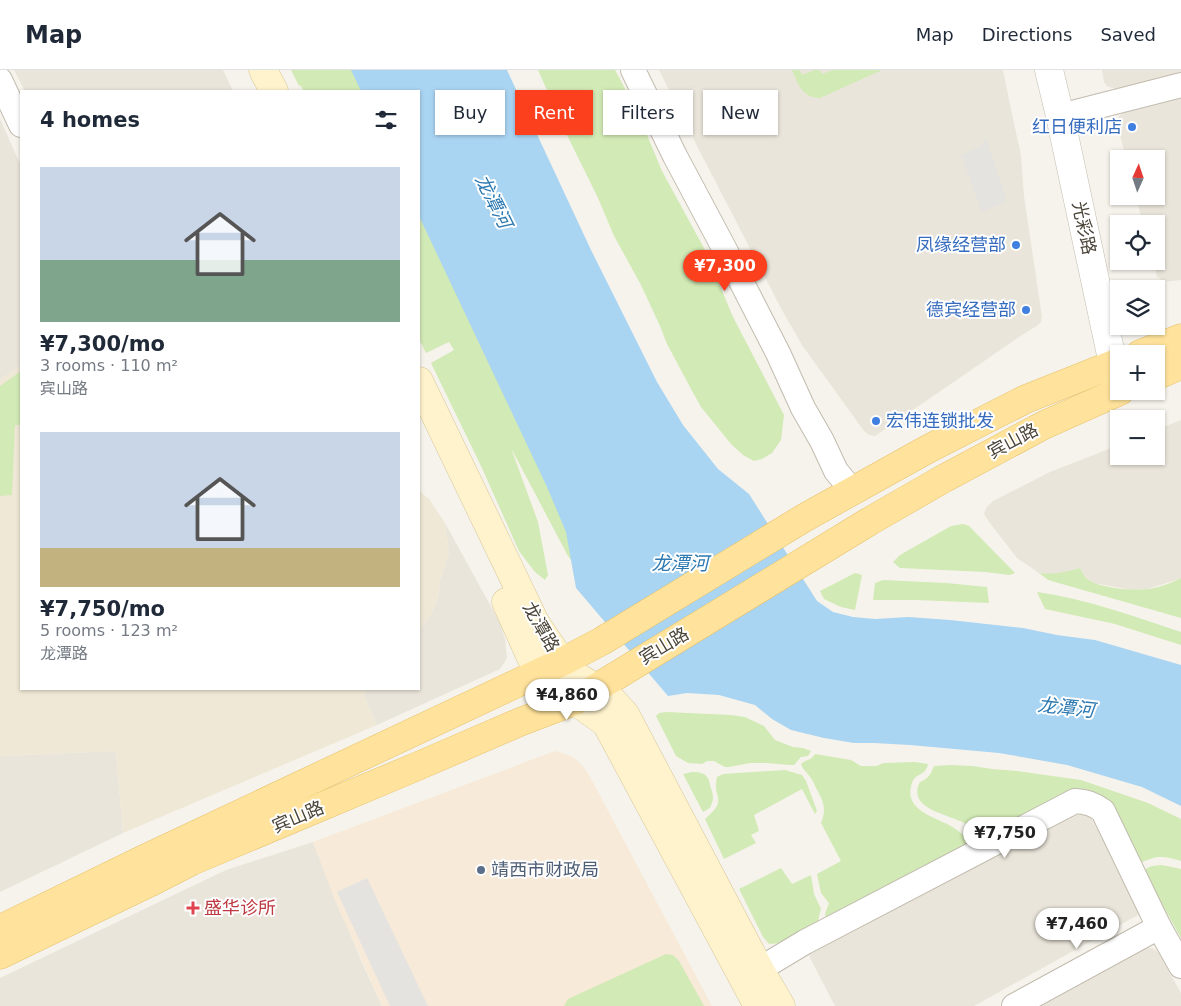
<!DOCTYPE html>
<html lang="en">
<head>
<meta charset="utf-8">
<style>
  :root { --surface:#fff; --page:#f2f2f3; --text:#1f2937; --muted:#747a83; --line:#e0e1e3; --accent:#fc3f1d }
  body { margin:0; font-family:"DejaVu Sans","Noto Sans SC",sans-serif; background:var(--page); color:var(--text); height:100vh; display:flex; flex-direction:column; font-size:19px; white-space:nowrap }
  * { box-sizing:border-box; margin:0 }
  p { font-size:16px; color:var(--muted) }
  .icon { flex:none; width:28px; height:28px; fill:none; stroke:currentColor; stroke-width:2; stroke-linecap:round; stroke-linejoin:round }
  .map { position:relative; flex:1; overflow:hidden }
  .sheet { position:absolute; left:20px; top:20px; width:400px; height:600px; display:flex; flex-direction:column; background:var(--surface); border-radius:0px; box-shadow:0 1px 4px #0004 }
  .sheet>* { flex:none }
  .banner { position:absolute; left:435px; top:20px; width:475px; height:45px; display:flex; gap:10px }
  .needle { width:32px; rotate:3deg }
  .tools { position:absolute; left:1110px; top:80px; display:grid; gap:10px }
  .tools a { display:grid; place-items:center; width:55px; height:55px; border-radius:0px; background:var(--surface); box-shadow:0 1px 4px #0004; font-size:25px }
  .price { position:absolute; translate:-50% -42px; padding:0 11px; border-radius:18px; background:#fff; color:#222; font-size:16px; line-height:32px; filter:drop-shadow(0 1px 2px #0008) }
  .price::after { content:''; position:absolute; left:50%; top:30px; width:15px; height:11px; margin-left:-8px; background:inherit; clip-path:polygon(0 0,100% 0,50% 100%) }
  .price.selected { background:var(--accent); color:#fff }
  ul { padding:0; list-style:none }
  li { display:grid; align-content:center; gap:10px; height:265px; padding:0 20px }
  li span { display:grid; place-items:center; height:155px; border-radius:0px; color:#555 }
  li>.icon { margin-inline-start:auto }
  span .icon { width:90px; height:90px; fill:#fffc; stroke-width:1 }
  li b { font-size:21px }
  h2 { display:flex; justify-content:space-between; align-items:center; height:60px; padding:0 20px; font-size:21px }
  .chip { padding:0 18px; border-radius:0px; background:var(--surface); box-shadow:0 1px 4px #0004; font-size:18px; line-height:45px }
  .chip.selected { background:var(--accent); color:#fff }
  header { display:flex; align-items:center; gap:30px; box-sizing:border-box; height:70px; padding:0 25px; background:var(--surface); border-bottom:1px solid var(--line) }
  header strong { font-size:24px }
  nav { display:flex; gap:28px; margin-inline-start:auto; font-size:18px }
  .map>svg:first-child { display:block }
  .residential { fill:#eae5da }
  .commercial { fill:#f7ead8 }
  .education { fill:#efe8d6 }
  .green { fill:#d2eab5 }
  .parking { fill:#e5e3e0 }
  .water { fill:#a9d4f2 }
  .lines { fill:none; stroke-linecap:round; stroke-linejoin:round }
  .minor-casing { stroke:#c2bbae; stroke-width:26 }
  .tertiary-casing { stroke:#c2bbae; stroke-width:29 }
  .secondary-casing { stroke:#d6c79b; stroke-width:29 }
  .primary-casing { stroke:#e6c16a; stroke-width:29 }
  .minor { stroke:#fff; stroke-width:24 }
  .tertiary { stroke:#fff; stroke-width:28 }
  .secondary { stroke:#fff3cd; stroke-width:28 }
  .primary { stroke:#ffe39c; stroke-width:28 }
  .shop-dot { fill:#3f7fe0; stroke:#fff; stroke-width:2 }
  .service-dot { fill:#5c6f8a; stroke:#fff; stroke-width:2 }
  .health-dot { fill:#e0444e; stroke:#fff; stroke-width:2 }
  .labels { text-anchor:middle; stroke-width:4; stroke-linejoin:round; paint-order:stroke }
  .shop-label { font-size:18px; fill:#366cbe; stroke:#fff; text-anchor:end }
  .street-label { font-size:18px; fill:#4b4439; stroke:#fff }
  .service-label { font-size:18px; fill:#4e5e75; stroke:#fff; text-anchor:start }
  .health-label { font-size:18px; fill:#be3a42; stroke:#fff; text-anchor:start }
  .water-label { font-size:19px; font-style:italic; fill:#2e7ab2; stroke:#fff }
</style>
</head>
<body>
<header>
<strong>Map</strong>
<nav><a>Map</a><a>Directions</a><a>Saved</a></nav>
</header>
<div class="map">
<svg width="1181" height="936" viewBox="0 0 1181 936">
  <rect width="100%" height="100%" fill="#f6f3ec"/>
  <!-- residential -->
  <g class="residential">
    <polygon points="14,0 223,0 233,21 25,21"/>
    <polygon points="659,0 1003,0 1013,49 1021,85 1024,126 1042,247 1041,252 1037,256 1025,263 875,366 869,365 864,361 802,275 783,242 698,78"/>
    <polygon points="1102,0 1181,0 1181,4 1115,19 1107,16 1104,12"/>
    <polygon points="1181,26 1181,210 1164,212 1157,206 1153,191 1156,191 1156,154 1143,154 1136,126 1156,126 1156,89 1126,89 1117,53 1119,46 1125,42"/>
    <polygon points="0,49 21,96 21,295 0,310"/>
    <polygon points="1181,350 1181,508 1173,511 1147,519 1133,520 1093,513 1085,507 1080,498 1065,503 1051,505 1039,503 1017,488 989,452 984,444 986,438 993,431 1050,402 1119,375 1119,386 1156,386 1156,360"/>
    <polygon points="445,453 500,553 505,569 507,588 500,599 377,655 364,626 366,619 419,619 419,560 431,544 438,527 440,511 449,482"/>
    <polygon points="116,681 123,763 0,822 0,686"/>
    <polygon points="1076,737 1087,740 1138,836 1140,841 1138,845 974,936 835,936 810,888 809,882"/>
    <polygon points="313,772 360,888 382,936 0,936 0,908 226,800"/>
    <polygon points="1152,878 1158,882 1181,923 1181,936 1035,936 1144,879"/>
  </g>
  <!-- commercial -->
  <polygon class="commercial" points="555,681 566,684 573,687 581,694 588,703 712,936 382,936 334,828 313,772"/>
  <!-- education -->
  <g class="education">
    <polygon points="21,295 21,619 366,619 364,626 377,655 123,763 116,681 0,686 0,310"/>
    <polygon points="419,421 429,429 445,453 449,482 440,511 438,527 431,544 419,560"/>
  </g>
  <!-- green -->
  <g class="green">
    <polygon points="291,0 472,0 587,511 568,486 511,378 538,452 548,505 545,510 535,502 519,481 481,396 431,293 454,280 449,272 426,283 419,269 419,21 304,21 300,15 299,16"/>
    <polygon points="538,0 615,0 637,41 662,101 705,180 733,247 784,345 781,370 772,383 762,389 754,391 743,385 731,374 701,337 691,319 667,274 660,256 641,215 614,166 598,128 565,61"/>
    <path d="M792 0H800L802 5 814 0H820L822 4 833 0H882L820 28C802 28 798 14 792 0Z"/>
    <polygon points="21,301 21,355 15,355 12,425 0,426 0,316"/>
    <polygon points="963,454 969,456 1015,503 1010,505 985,502 900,498 893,492 900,485 951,456"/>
    <path d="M1080 498C1082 501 1083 505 1086 508 1096 518 1133 521 1147 519 1159 518 1171 513 1181 508V548L1048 510 1039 503C1054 505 1066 502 1080 498Z"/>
    <polygon points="855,503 862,505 855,540 841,537 824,529 820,521"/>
    <polygon points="883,510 946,513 987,517 989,533 916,530 873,530 875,513"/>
    <path d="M1037 522C1087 529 1133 546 1181 562V575L1115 554 1045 539Z"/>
    <polygon points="667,642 731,645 745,647 764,656 775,670 793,677 803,678 811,681 808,686 801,687 794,695 789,695 767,693 750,693 729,697 725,697 714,691 707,691 702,694 688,693 676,686 656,646 659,643"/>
    <path d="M815 684 851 690 861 696H876L884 693 915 692 928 694C926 706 915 703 912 713 903 739 932 746 949 755 958 760 966 767 974 774L826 849 825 844 829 833 821 823 817 804 841 791 821 753C827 739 823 730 816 718 814 714 813 710 810 707 807 702 803 700 801 694 806 689 811 691 815 684Z"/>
    <path d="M950 695 972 696 992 699 1017 701 1081 710 1148 733 1181 749V791C1162 786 1158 785 1140 793L1117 742 1110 733 981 770C977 763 972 757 964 753 948 744 906 739 920 712 928 709 931 704 934 696Z"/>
    <path d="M785 700 802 705 806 711 817 741 815 744 802 719 754 745 759 761 751 765 756 773 724 789 705 749C729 728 712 730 717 707L723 704Z"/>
    <path d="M692 702C697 702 703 702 707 707 709 709 709 711 710 715 713 725 715 727 710 738L703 742 683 704Z"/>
    <polygon points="1162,795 1181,799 1181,868 1143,800 1152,796"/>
    <path d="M781 798 792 814 811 805 814 824 821 839 819 846 818 854C803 862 787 874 769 874L763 867 739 819Z"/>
    <polygon points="666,884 673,885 679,891 704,936 564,936 568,929"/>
  </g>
  <!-- parking -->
  <g class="parking">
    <polygon points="986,68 1007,131 982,142 961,85 978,77 983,73"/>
    <polygon points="367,808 428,936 390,936 337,822"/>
  </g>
  <!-- water -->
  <polygon class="water" points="351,0 507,0 591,180 657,312 683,355 718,399 749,424 817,531 833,542 853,547 875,549 908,547 950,550 1023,558 1057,565 1095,570 1181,595 1181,736 1142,717 1067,695 999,683 910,675 874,673 854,673 824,668 791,660 772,649 755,635 719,625 687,623 668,626 576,518 566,462 547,417 419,146 419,21 361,21"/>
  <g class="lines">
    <!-- minor casing -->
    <g class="minor-casing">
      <g id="minor">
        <polyline points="633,0 675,86 724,178 778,283 803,338 822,371 836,401 852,420"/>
        <polyline points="0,10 21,55"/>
        <polyline points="1060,46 1181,15"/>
        <path d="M761 902 770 893 805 872 1075 731C1087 732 1094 734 1103 741L1159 857 1181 896"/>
        <polyline points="1014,936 1159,857"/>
      </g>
    </g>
    <!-- tertiary casing -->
    <g class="tertiary-casing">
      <polyline id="tertiary" points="1049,0 1060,46 1113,294 1119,316"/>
    </g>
    <!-- secondary casing -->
    <g class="secondary-casing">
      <g id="secondary">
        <polyline points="263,0 274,21"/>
        <polyline points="419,311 536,554 562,592 576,606 596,618 612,630 625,644 761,902 781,936"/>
        <polyline points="506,532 538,603 556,621 575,631 606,653 758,936"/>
      </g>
    </g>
    <!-- primary casing -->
    <g class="primary-casing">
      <g id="primary">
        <polyline points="1140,284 1181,268"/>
        <polyline points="1156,306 1181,295"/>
        <polyline points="0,859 146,788 562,592 602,571 804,448 928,379 1026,329 1119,292"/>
        <polyline points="0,885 149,813 192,791 418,696 520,652 575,631 870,451 943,409 1044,355 1120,321"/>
      </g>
    </g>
    <!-- minor -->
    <use href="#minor" class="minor"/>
    <!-- tertiary -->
    <use href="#tertiary" class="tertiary"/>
    <!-- secondary -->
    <use href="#secondary" class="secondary"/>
    <!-- primary -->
    <use href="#primary" class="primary"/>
  </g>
  <!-- markers -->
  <g class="shop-dot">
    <circle cx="1132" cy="57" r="5"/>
    <circle cx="1016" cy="175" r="5"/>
    <circle cx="1026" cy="240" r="5"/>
    <circle cx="876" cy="351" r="5"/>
  </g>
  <circle class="service-dot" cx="481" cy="800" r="5"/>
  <path class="health-dot" d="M190.5 830.5h5v5h5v5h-5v5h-5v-5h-5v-5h5z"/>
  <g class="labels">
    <!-- shop labels -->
    <g class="shop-label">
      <text x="1122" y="63">红日便利店</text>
      <text x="1006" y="181">凤缘经营部</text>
      <text x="1016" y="246">德宾经营部</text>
      <text x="886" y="357" text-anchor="start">宏伟连锁批发</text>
    </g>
    <!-- street labels -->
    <g class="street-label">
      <text transform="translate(1084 158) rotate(78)" y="6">光彩路</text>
      <text transform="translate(1013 371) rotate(-28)" y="6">宾山路</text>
      <text transform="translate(541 557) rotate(60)" y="6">龙潭路</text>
      <text transform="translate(664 576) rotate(-31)" y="6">宾山路</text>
      <text transform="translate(298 747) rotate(-23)" y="6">宾山路</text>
    </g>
    <!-- service labels -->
    <g class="service-label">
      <text x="491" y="806">靖西市财政局</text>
    </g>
    <!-- health labels -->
    <g class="health-label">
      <text x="204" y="844">盛华诊所</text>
    </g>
    <!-- water labels -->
    <g class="water-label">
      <text transform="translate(494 131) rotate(63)" y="7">龙潭河</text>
      <text x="680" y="500">龙潭河</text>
      <text transform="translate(1066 637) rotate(6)" y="7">龙潭河</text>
    </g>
  </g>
</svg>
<div class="tools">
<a><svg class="needle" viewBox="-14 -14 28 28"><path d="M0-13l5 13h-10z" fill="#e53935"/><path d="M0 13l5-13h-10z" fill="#747a83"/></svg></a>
<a><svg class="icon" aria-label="locate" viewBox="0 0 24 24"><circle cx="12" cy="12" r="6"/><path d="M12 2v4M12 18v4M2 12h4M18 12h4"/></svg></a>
<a><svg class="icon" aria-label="layers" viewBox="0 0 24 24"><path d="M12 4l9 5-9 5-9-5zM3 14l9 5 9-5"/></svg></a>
<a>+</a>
<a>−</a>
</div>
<b class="price selected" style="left:725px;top:222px">¥7,300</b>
<b class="price" style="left:567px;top:651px">¥4,860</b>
<b class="price" style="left:1005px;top:789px">¥7,750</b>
<b class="price" style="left:1077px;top:880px">¥7,460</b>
<div class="banner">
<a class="chip">Buy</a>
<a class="chip selected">Rent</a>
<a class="chip">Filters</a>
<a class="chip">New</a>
</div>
<section class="sheet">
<h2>4 homes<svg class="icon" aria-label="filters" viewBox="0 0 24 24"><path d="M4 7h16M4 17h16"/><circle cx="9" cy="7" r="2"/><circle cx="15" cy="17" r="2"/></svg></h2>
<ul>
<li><span style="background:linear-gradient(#c9d6e8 60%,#7fa58c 0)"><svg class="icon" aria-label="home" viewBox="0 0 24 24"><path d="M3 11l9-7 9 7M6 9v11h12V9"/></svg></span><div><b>¥7,300/mo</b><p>3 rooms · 110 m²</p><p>宾山路</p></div></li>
<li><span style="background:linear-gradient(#c9d6e8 75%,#c2b280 0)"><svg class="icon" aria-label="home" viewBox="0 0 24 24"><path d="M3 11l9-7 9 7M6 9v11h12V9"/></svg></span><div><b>¥7,750/mo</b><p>5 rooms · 123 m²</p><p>龙潭路</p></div></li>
</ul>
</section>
</div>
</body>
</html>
